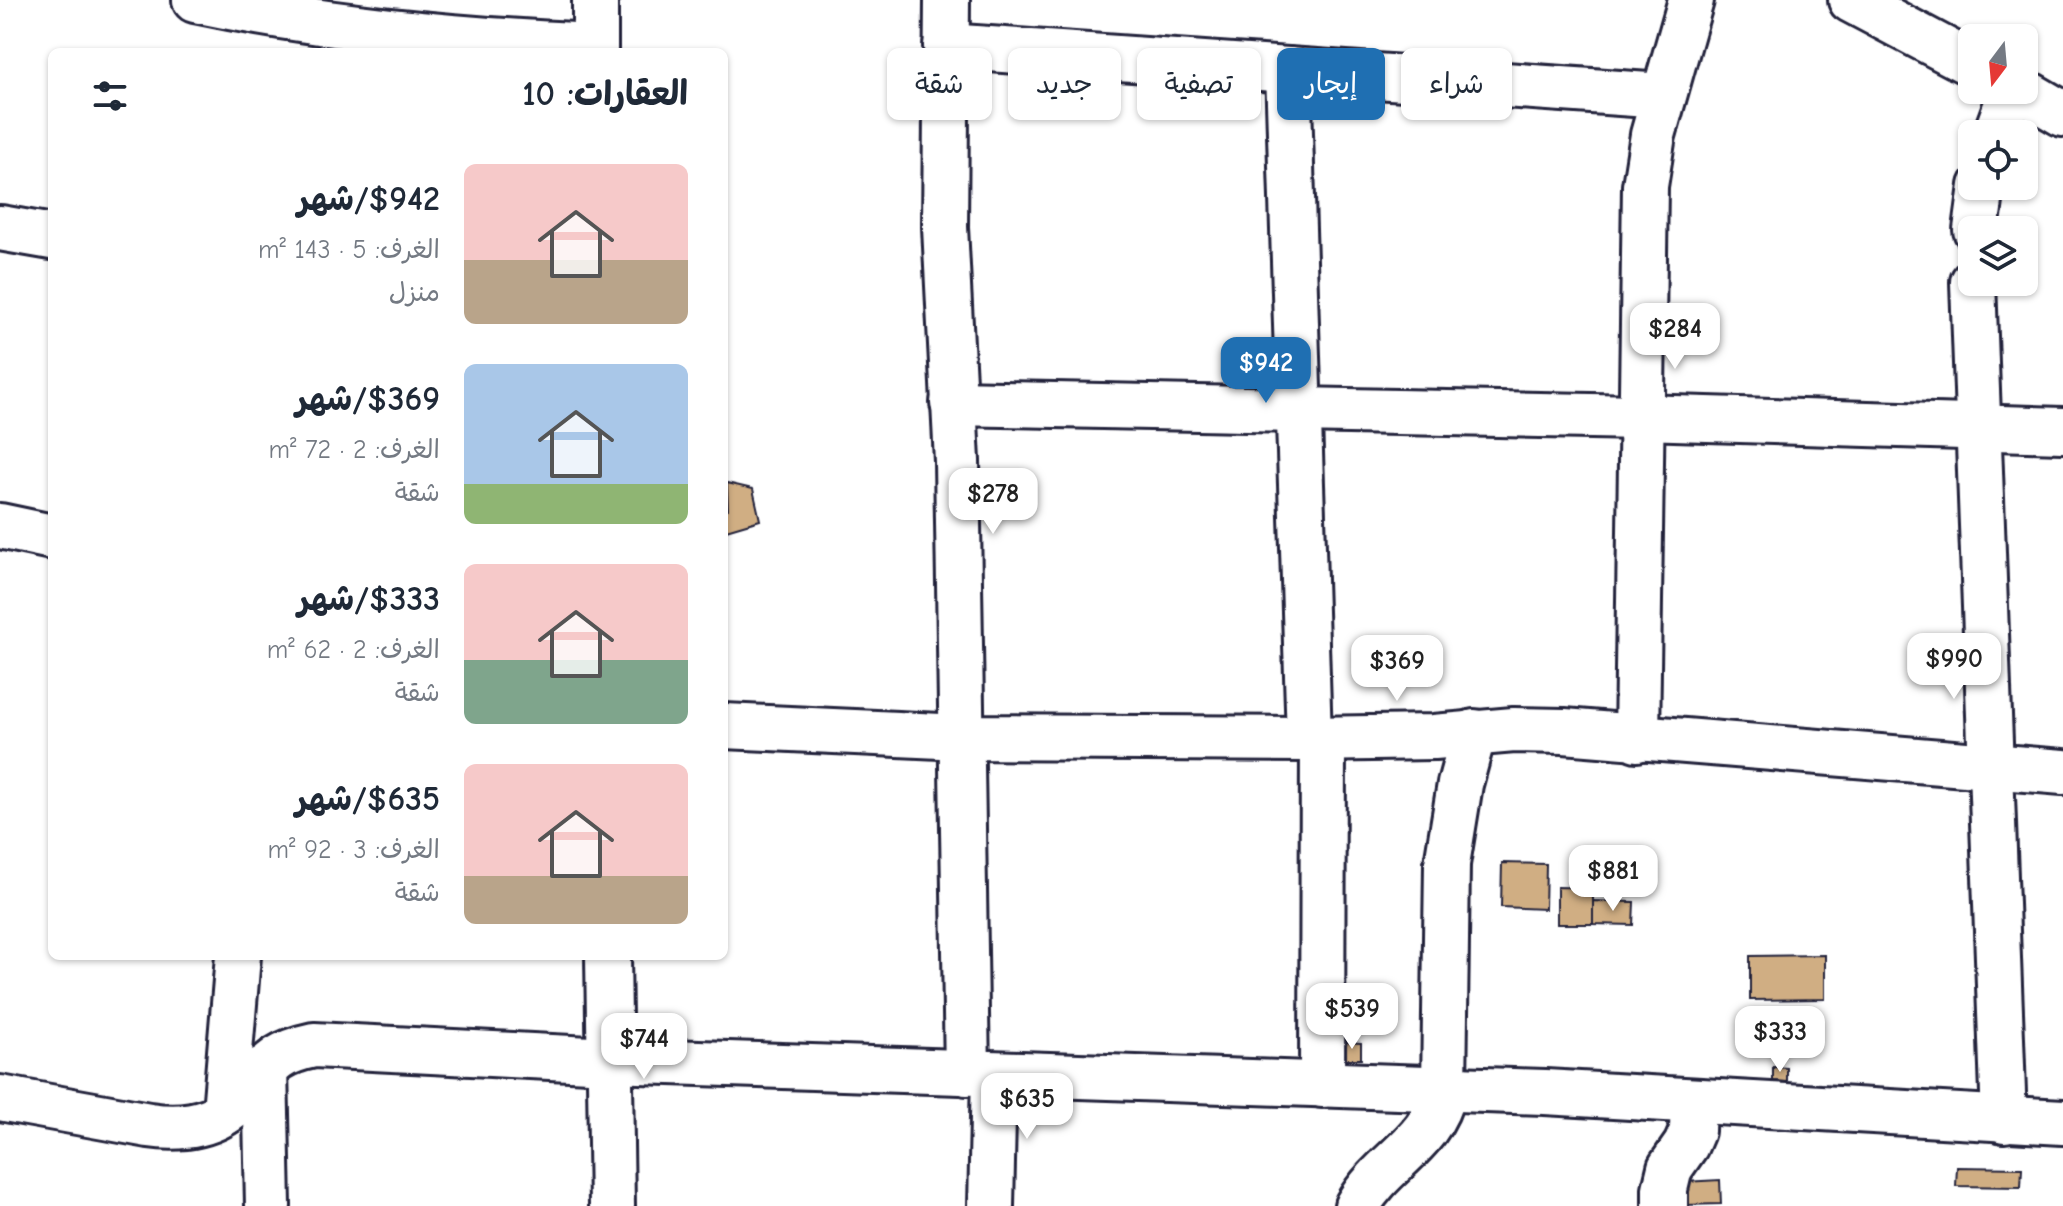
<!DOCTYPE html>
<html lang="ar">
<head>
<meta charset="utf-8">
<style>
  :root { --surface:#fff; --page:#f6f6f7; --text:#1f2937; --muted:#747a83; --accent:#1f6fb2 }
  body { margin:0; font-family:"Comic Neue","Playpen Sans Arabic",sans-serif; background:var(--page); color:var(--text); direction:rtl; height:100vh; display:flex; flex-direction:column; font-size:30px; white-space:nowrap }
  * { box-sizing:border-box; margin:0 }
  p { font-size:26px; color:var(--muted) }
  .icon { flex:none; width:44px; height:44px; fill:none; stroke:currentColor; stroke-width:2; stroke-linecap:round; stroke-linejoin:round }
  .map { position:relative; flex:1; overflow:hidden; direction:ltr }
  .drawer { position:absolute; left:48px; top:48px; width:680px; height:912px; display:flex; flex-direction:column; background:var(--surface); border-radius:12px; box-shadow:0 2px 6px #0004; direction:rtl }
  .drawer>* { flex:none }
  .banner { position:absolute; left:752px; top:48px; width:760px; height:72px; direction:rtl; display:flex; gap:16px }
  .needle { width:52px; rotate:196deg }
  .tools { position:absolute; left:1958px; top:24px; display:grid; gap:16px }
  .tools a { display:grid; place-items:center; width:80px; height:80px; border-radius:12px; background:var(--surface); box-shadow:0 2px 6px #0004; font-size:40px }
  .price { position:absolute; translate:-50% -68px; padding:0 18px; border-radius:16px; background:#fff; color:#222; font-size:26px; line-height:52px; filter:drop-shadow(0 2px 4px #0008) }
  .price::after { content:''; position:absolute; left:50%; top:48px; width:24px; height:18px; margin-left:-12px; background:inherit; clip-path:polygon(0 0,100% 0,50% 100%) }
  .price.selected { background:var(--accent); color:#fff }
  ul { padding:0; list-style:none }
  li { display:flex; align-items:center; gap:24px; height:200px; padding:0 40px }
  li span { display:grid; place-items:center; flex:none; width:224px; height:160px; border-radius:12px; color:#555 }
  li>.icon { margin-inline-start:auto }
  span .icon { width:96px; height:96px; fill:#fffc; stroke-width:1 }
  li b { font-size:34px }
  h2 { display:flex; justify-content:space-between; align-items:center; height:96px; padding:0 40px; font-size:34px }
  .tag { padding:0 28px; border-radius:12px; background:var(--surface); box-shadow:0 2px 6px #0004; font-size:28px; line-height:72px }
  .tag.selected { background:var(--accent); color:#fff }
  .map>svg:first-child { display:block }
  .building { fill:#d0ae83; stroke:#22223b; stroke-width:2 }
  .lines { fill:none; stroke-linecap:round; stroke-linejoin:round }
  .minor-casing { stroke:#22223b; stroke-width:50 }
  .minor { stroke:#fff; stroke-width:44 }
</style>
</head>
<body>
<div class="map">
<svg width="2063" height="1206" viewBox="0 0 2063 1206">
  <rect width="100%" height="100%" fill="#fff"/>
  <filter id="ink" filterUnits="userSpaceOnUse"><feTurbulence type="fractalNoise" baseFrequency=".0125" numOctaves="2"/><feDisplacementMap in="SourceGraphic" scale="16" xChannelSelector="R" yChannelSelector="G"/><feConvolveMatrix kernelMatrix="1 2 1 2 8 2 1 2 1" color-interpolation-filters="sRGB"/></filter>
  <g filter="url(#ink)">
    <!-- building -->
    <g class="building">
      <polygon points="727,483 753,489 760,520 726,530 724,548 724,510 728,509"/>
      <polygon points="1502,863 1546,864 1545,909 1501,907"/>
      <polygon points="1557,887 1593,888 1593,924 1557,924"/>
      <polygon points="1593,901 1634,902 1633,925 1593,924"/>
      <polygon points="1825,955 1825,999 1750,1000 1750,956"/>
      <polygon points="1343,1042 1361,1043 1361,1059 1343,1059"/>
      <polygon points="1773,1067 1787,1068 1787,1082 1773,1081"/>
      <polygon points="1957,1167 2022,1168 2021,1187 1956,1186"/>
      <polygon points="1720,1180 1721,1204 1684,1205 1684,1182"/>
    </g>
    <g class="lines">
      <!-- minor casing -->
      <g class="minor-casing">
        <g id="minor">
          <path d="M195 0C327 28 460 40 595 46"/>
          <polyline points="595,0 595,52"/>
          <polyline points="947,0 945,227 957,461 967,1073"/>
          <polyline points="1851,0 1972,64"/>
          <polyline points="946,46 1663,96"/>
          <polyline points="1288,70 1309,739"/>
          <polyline points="2022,90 2063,114"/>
          <polyline points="1996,134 2012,90"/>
          <polyline points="0,228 52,237"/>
          <polyline points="1976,230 1982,186"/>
          <polyline points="1973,282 2004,1120"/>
          <polyline points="953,403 1641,417 2063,430"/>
          <polyline points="0,526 52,537"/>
          <polyline points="724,726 962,737 1309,739 1434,737 1514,730 1564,731 2063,772"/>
          <polyline points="1637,739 1645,186 1653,135 1691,0"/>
          <polyline points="608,956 612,1206"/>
          <polyline points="265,1068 268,1206"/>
          <polyline points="1322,1085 1323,738"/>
          <path d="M0 1098 149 1125C182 1130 217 1125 241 1099 270 1068 267 1055 314 1045L610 1060 1545 1092 2063 1122"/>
          <polyline points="225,1112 238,956"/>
          <polyline points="991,1206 994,1074"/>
          <path d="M1357 1206C1384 1159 1432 1145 1444 1089L1447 864 1460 784 1474 732"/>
          <polyline points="1665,1206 1665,1189 1670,1168 1686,1145 1692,1131 1693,1101"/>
        </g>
      </g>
      <!-- minor -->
      <use href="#minor" class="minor"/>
    </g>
  </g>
</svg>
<div class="tools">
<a><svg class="needle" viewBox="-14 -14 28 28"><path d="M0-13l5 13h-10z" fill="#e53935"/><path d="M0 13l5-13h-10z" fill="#747a83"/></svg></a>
<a><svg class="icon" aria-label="locate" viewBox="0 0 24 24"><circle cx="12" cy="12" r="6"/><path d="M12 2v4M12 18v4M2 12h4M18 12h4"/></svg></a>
<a><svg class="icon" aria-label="layers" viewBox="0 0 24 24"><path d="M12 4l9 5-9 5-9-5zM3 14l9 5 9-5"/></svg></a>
</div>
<b class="price" style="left:1675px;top:371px">$284</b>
<b class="price selected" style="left:1266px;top:405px">$942</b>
<b class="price" style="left:993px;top:536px">$278</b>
<b class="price" style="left:1954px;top:701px">$990</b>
<b class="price" style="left:1397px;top:703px">$369</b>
<b class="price" style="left:1613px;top:913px">$881</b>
<b class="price" style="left:1352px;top:1051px">$539</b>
<b class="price" style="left:1780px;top:1074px">$333</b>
<b class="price" style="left:644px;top:1081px">$744</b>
<b class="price" style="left:1027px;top:1141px">$635</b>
<div class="banner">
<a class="tag">شراء</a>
<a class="tag selected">إيجار</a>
<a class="tag">تصفية</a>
<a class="tag">جديد</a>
<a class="tag">شقة</a>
</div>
<section class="drawer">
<h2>العقارات: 10<svg class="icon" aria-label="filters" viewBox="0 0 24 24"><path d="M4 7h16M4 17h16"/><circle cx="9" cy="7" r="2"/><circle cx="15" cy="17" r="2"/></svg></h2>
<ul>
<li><span style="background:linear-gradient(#f6c9c9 60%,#b9a48a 0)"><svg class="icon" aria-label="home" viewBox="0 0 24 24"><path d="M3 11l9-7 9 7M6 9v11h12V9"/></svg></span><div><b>$942/شهر</b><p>الغرف: 5 · 143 m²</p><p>منزل</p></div></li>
<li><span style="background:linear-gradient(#a9c7e8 75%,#8fb573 0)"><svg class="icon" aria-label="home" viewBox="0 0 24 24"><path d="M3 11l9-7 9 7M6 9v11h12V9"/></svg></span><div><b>$369/شهر</b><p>الغرف: 2 · 72 m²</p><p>شقة</p></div></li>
<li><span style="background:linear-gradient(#f6c9c9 60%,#7fa58c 0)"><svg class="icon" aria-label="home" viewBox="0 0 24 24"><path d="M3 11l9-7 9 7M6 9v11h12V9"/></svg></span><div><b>$333/شهر</b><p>الغرف: 2 · 62 m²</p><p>شقة</p></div></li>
<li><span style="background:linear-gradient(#f6c9c9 70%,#b9a48a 0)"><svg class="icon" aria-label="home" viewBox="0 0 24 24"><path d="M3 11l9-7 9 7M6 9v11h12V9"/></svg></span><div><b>$635/شهر</b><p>الغرف: 3 · 92 m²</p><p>شقة</p></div></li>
</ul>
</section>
</div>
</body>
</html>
